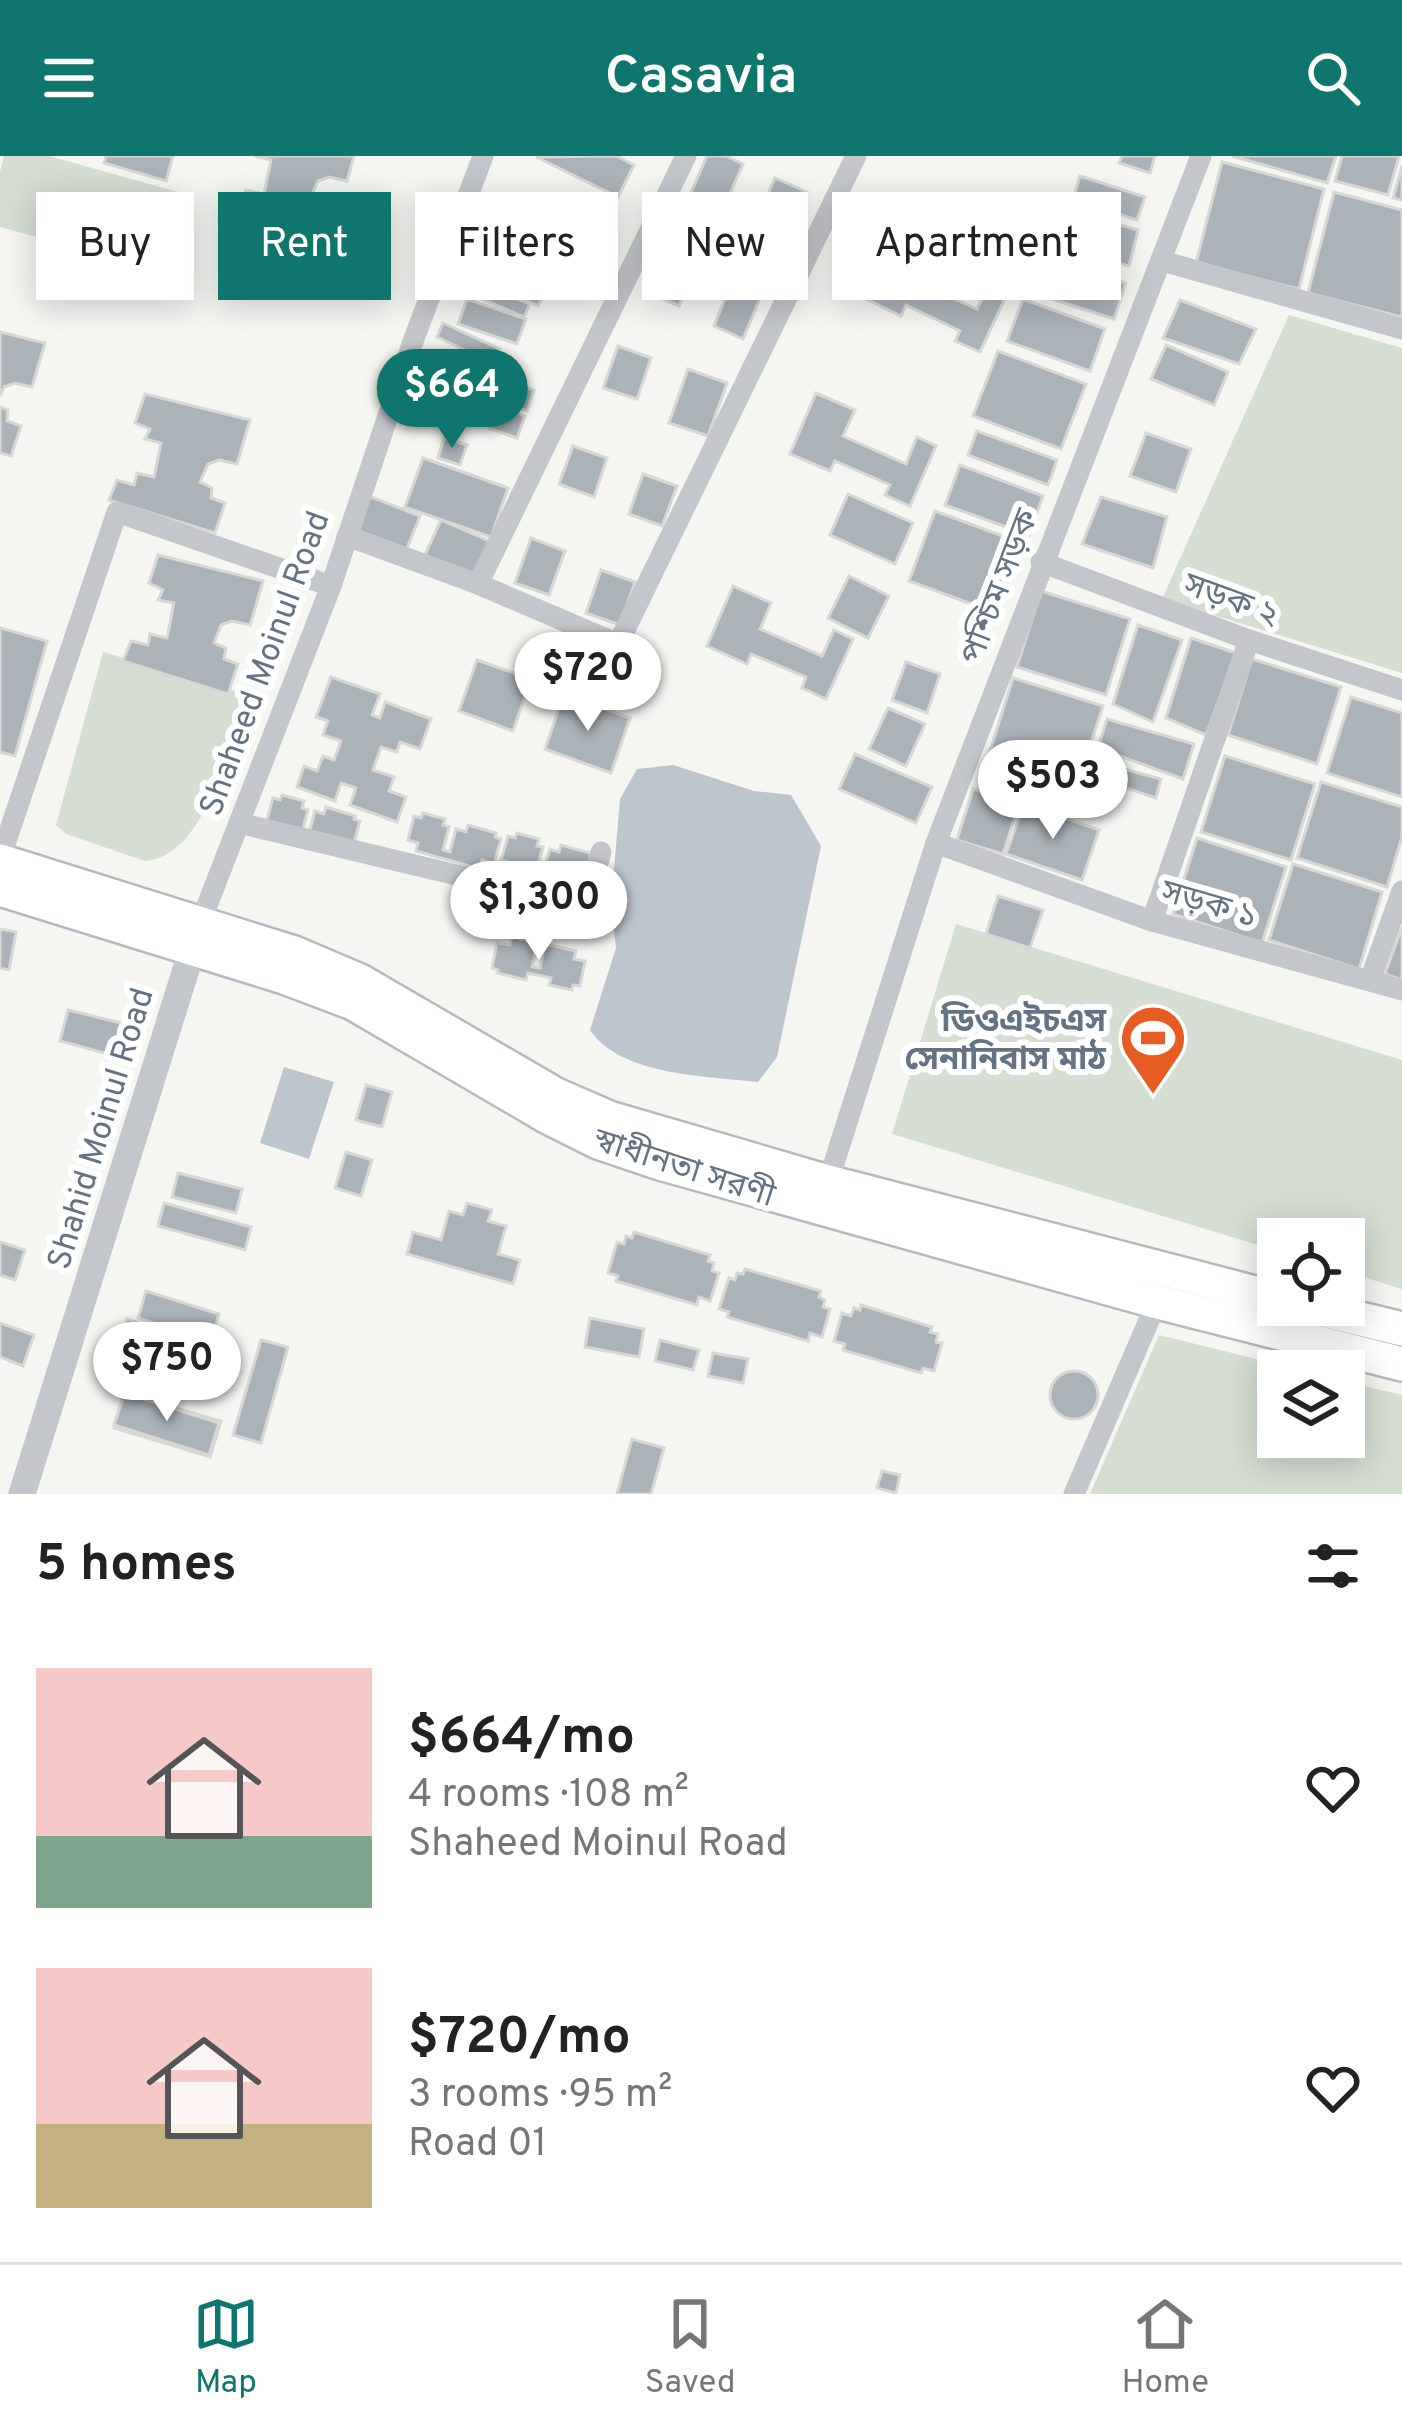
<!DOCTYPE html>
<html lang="en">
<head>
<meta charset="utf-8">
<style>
  :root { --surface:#fff; --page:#f2f2f2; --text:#222; --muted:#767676; --line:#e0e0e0; --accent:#0f766e }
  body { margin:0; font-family:Overpass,"Noto Sans Bengali",sans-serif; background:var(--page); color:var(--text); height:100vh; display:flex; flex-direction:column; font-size:45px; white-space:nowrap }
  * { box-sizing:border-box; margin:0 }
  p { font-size:39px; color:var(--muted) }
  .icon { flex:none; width:66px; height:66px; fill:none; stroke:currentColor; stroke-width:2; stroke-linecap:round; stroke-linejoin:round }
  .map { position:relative; height:1338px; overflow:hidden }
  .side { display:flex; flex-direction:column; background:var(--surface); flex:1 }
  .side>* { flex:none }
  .guide { position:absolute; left:36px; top:36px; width:1332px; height:108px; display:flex; gap:24px }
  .buttons { position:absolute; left:1257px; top:1062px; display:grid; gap:24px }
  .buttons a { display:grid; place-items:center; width:108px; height:108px; border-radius:0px; background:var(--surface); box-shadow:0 6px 30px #0003; font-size:60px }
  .price { position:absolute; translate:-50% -102px; padding:0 27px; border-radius:42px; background:#fff; color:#222; font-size:39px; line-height:78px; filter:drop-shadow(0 3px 6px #0008) }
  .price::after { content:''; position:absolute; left:50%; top:72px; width:36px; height:27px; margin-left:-18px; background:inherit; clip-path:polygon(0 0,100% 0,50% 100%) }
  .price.on { background:var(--accent); color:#fff }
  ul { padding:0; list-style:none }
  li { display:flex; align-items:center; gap:36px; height:300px; padding:0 36px }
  li span { display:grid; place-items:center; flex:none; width:336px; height:240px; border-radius:0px; color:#555 }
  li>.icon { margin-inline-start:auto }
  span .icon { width:144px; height:144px; fill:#fffc; stroke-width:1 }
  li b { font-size:51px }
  h2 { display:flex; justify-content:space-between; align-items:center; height:144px; padding:0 36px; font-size:51px }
  .tag { padding:0 42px; border-radius:0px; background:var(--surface); box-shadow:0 6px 30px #0003; font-size:42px; line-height:108px }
  .tag.on { background:var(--accent); color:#fff }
  header { display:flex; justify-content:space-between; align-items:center; height:156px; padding:0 36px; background:var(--accent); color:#fff; font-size:54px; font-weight:600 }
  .tab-bar { display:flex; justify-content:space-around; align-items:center; height:168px; border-top:3px solid var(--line); background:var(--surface); font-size:33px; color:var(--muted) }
  .tab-bar a { display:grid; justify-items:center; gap:6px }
  .tab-bar .on { color:var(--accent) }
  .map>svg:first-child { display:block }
  .green { fill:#d6ddd3 }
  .water { fill:#bcc6cc }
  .building { fill:#abb2b8; stroke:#d7d7d5; stroke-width:3 }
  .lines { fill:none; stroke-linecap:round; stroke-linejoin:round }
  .primary-casing { stroke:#b6babe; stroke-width:38 }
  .minor { stroke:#c3c6ca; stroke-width:21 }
  .tertiary { stroke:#c3c6ca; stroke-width:27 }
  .primary { stroke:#fff; stroke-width:33 }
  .labels { text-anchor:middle; stroke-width:12; stroke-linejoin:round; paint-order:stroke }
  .street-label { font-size:33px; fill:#647383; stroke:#fff }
  .poi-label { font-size:33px; font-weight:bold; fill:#647383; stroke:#fff; text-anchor:end }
</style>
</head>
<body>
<header><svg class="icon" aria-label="menu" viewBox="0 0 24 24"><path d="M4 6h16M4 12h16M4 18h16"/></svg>Casavia<svg class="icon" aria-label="search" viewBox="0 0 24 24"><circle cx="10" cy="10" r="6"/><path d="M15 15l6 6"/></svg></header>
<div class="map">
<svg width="1402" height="1338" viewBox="0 0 1402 1338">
  <rect width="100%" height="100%" fill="#f5f6f2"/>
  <!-- green -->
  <g class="green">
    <polygon points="4,0 49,0 178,36 156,114 0,71 0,16"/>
    <polygon points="1289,159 1402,192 1402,517 1162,443"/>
    <path d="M103 496 245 538C229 587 207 700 145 705L66 678 56 669Z"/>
    <polygon points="956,768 1402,904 1402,1133 1344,1115 1344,1083 1278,1083 1278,1095 892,978"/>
    <polygon points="1159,1179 1305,1215 1278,1215 1278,1281 1344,1281 1344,1225 1402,1239 1402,1338 1090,1338"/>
  </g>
  <!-- water -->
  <g class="water">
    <path d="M673 609 754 635 791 639 821 690 777 901 758 926C707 920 621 920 590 874L616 792 611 749 620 643 637 613Z"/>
    <polygon points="284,911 334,926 309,1003 260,987"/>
  </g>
  <!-- building -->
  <g class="building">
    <polygon points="106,0 173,0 166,25 104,7"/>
    <polygon points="255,0 354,0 347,25 329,21 318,25 310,43 322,49 321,59 335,64 325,94 219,61 227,41 244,46 246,34 264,38 271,4"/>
    <polygon points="616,0 634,9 618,41 536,1"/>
    <polygon points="707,0 726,0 743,8 723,53 690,39"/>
    <polygon points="1122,0 1155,0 1150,17 1119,7"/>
    <polygon points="1232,0 1336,0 1327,27"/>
    <polygon points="1342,0 1399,0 1388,39 1335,25"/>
    <polygon points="1222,6 1324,33 1299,133 1196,107"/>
    <polygon points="1402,10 1402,44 1393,42"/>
    <polygon points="1080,20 1145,41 1137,64 1073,43"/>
    <polygon points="775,22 807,36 786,82 755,68"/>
    <polygon points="1334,36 1402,54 1402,161 1308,137"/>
    <polygon points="518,38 607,76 595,105 506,68"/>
    <polygon points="1057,51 1138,74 1129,110 1047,88"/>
    <polygon points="502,81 558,109 546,133 490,105"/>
    <polygon points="889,81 927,99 915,125 977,153 989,128 1008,136 980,196 955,185 960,175 906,149 901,160 862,141"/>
    <polygon points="665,93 697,106 679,150 646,136"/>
    <polygon points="1035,98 1126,127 1114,163 1024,134"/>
    <polygon points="488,110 545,136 538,150 482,124"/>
    <polygon points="733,123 763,135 743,183 714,170"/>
    <polygon points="481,127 530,148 524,161 475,140"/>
    <polygon points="467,143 526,163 517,188 458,168"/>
    <polygon points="1023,143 1105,173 1090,215 1007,185"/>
    <polygon points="1180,144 1256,173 1239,208 1163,182"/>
    <polygon points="443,167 500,193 493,207 437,181"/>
    <polygon points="0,176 45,187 32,231 15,227 4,231 0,240"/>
    <polygon points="1166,189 1228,216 1214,249 1151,223"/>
    <polygon points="618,190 651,202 637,243 603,232"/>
    <polygon points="998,195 1086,228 1061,293 973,260"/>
    <polygon points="688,213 727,227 708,280 669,267"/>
    <polygon points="464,215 499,227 485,265 450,253"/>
    <polygon points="404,223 428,230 423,251 398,243"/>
    <polygon points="505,224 534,234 527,255 498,245"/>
    <polygon points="430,229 451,234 447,254 426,249"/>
    <polygon points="816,237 855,254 843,280 906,308 917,281 936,290 910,350 885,339 890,329 835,305 830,315 790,298"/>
    <polygon points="145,238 250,264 237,308 219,304 208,308 200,326 212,332 211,342 225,347 215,377 109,344 117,324 134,329 137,317 154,321 161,287 145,283 150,273 135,267"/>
    <polygon points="0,251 8,254 7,265 21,270 11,300 0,297"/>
    <polygon points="497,251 525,260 517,282 489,272"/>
    <polygon points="977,275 1057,304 1048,329 968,299"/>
    <polygon points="1146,277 1191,293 1176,336 1130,320"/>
    <polygon points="444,282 467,289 460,309 438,302"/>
    <polygon points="573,290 607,302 594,341 559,328"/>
    <polygon points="423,302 508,332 491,381 405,351"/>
    <polygon points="960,309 1043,340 1029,379 945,349"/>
    <polygon points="643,318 677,330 662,370 629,358"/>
    <polygon points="848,338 913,367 895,408 830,379"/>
    <polygon points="366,339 420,360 405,397 351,377"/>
    <polygon points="1101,341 1167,361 1153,412 1082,388"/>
    <polygon points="935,355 1022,387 996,457 909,425"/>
    <polygon points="441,364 489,385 473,421 424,401"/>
    <polygon points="531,382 565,395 549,439 515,427"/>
    <polygon points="158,399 263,425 250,469 232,465 221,469 214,487 226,492 224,503 238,508 228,538 123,505 131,485 148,489 150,478 167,482 174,447 158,444 163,434 149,427"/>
    <polygon points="601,414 635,426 620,469 586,457"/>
    <polygon points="849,420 889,440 868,482 828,462"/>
    <polygon points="733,430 771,447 760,473 822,500 834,474 853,483 826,543 802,532 806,521 751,498 747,508 707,490"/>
    <polygon points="1041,435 1130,463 1106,539 1017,511"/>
    <polygon points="1138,469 1182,484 1153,566 1113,548"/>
    <polygon points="0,472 47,485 15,600 0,596"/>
    <polygon points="1191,482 1236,497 1206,579 1166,562"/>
    <polygon points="1252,503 1341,531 1317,608 1228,579"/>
    <polygon points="477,504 531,523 513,575 459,555"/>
    <polygon points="906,506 940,518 927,557 892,544"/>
    <polygon points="331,521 380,538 372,559 380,562 385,546 431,563 420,593 400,586 397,596 381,591 373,614 394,621 389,635 406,641 397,666 350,649 356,632 341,627 335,645 297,631 304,610 317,615 323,600 334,604 341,585 323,579 328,565 316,561"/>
    <polygon points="1013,522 1103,550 1078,626 989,598"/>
    <polygon points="564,538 630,562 611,617 545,593"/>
    <polygon points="1351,541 1402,557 1402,641 1327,617"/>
    <polygon points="888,552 925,568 906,610 869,593"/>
    <polygon points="1107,563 1194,588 1183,623 1098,592"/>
    <polygon points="855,598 932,631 916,667 839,633"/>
    <polygon points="1225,600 1315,628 1291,704 1201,676"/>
    <polygon points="1095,605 1161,623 1156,642 1106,625 1106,635 1087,629"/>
    <polygon points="1321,626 1402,651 1402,681 1387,731 1297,702"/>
    <polygon points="973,633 1019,648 1003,698 957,684"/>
    <polygon points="282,639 304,645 302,652 308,654 302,676 309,678 315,655 324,658 326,651 355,660 354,663 360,665 353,690 341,687 339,695 275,677 277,669 266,667 273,642 280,644"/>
    <polygon points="1024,648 1099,674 1082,724 1006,698"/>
    <polygon points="423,657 445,663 443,669 449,671 443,694 450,696 456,673 466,676 468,669 496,677 495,681 501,683 494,708 482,704 480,713 416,695 418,687 408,684 414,660 421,662"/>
    <polygon points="517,677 539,683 537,690 543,691 536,714 543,716 550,693 559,696 561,689 590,697 588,728 576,724 574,733 510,715 512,707 501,704 508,680 515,682"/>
    <polygon points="1197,682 1286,711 1262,787 1173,758"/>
    <polygon points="1293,708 1382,736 1359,813 1269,784"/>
    <polygon points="998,740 1043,754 1030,792 986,778"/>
    <polygon points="1402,771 1402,824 1385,818"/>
    <polygon points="0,773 16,776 9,814 0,812"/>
    <polygon points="512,781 537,787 532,811 540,812 545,788 576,795 574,803 585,805 580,830 573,829 572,834 549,829 551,822 528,817 526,824 497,817 498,814 492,812 497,787 510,789"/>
    <polygon points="68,854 121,867 112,899 60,885"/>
    <polygon points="366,929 392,936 382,971 356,964"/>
    <polygon points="346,996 372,1004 361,1040 335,1032"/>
    <polygon points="178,1017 242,1033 236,1057 172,1041"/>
    <polygon points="164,1047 251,1071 245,1094 158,1070"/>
    <polygon points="467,1047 492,1054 488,1065 506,1070 498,1098 520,1104 513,1128 407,1098 413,1076 441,1084 449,1055 463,1059"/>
    <polygon points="634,1076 710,1099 708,1105 714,1107 712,1115 719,1117 710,1145 699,1141 697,1149 616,1125 618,1120 608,1117 617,1086 624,1088 626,1080 632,1082"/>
    <polygon points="0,1086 25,1094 15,1124 0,1119"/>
    <polygon points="745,1113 821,1135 819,1141 825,1144 823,1151 830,1153 822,1181 810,1177 808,1185 727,1161 729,1156 719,1153 729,1122 735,1124 737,1117 743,1118"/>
    <polygon points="146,1135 219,1158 211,1185 138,1162"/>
    <polygon points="861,1149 932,1171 930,1176 938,1178 936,1186 942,1187 934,1215 923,1212 921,1217 843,1194 845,1188 834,1185 842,1157 851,1160 854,1152 860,1154"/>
    <polygon points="590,1162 644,1173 639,1201 585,1191"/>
    <polygon points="127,1163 142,1168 131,1202 116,1197"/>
    <polygon points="0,1167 34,1179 23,1210 0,1201"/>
    <polygon points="261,1184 288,1191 261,1287 233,1279"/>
    <polygon points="660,1184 699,1194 693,1214 655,1205"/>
    <polygon points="713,1197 748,1203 743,1227 708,1220"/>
    <circle cx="1074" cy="1239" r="24"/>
    <polygon points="124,1237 221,1265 210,1301 114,1272"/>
    <polygon points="125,1237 219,1267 209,1299 114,1269"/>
    <polygon points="632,1283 664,1292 651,1338 617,1338"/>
    <polygon points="882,1315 900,1319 896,1337 877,1332"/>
  </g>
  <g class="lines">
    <!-- primary casing -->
    <g class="primary-casing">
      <g id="primary">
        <polyline points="0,705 294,797 360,825 556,939 609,962 828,1026 1278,1143"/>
        <polyline points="0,733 284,821 353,847 548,961 598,986 660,1007 1158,1146 1402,1208"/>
        <polyline points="1303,1149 1402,1173"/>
      </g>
    </g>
    <!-- minor -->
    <g class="minor">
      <polyline points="1162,105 1402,173"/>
      <polyline points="347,380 478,428 618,488 856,0"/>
      <polyline points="1041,406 1249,484 1402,534"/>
      <polyline points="478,428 686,0"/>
      <polyline points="239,667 586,750 601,696"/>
      <polyline points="936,687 1152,765 1402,834"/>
      <polyline points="0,703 117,356 331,430"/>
      <polyline points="201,765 331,430 412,188 483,0"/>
      <polyline points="1152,765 1249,484"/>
      <polyline points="1370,824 1402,735"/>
      <polyline points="828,1026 936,687 1201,0"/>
      <polyline points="1074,1338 1160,1139"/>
    </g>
    <!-- tertiary -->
    <polyline class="tertiary" points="22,1338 198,775"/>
    <!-- primary -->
    <use href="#primary" class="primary"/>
  </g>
  <!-- icons -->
  <defs>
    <g id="stadium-pin" transform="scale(3.45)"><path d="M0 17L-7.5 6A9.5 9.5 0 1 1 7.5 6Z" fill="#e65c22" stroke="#fff"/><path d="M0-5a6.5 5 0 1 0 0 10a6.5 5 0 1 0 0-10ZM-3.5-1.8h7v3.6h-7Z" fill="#fff"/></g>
  </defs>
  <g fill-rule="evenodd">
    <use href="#stadium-pin" x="1153" y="882"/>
  </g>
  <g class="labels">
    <!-- street labels -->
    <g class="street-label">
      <text transform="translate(998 430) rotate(-69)" y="12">পশ্চিম সড়ক</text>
      <text transform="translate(1232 442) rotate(20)" y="12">সড়ক ২</text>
      <text transform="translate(263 507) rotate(-70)" y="12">Shaheed Moinul Road</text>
      <text transform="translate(1210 746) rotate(16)" y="12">সড়ক ১</text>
      <text transform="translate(99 972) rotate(-73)" y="12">Shahid Moinul Road</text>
      <text transform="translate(685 1010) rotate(18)" y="12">স্বাধীনতা সরণী</text>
    </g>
    <!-- poi labels -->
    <g class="poi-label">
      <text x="1106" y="875">ডিওএইচএস<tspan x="1106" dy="38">সেনানিবাস মাঠ</tspan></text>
    </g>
  </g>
</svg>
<div class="buttons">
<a><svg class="icon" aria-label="locate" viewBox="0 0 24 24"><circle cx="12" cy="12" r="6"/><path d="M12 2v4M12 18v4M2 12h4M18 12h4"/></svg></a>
<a><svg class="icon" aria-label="layers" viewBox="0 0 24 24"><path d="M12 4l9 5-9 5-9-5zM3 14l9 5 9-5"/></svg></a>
</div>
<b class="price on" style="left:452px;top:295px">$664</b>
<b class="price" style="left:588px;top:578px">$720</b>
<b class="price" style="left:1053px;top:686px">$503</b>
<b class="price" style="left:539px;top:807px">$1,300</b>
<b class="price" style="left:167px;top:1268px">$750</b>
<div class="guide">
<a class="tag">Buy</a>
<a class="tag on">Rent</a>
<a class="tag">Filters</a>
<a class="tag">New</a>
<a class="tag">Apartment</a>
</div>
</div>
<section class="side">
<h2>5 homes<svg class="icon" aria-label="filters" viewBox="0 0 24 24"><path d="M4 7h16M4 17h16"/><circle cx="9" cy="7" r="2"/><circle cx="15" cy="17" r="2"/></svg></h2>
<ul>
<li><span style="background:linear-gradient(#f6c9c9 70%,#7fa58c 0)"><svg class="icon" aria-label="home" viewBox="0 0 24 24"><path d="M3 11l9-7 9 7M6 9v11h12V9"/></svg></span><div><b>$664/mo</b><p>4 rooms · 108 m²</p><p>Shaheed Moinul Road</p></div><svg class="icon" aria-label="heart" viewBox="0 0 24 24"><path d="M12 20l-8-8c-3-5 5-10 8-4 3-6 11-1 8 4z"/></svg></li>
<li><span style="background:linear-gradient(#f6c9c9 65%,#c2b280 0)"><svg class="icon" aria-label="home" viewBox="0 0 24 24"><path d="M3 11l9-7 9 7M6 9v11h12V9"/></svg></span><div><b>$720/mo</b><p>3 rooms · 95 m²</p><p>Road 01</p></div><svg class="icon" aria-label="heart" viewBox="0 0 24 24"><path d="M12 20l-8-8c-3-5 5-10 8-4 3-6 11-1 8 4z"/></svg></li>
</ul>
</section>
<nav class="tab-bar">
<a class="on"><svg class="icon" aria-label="map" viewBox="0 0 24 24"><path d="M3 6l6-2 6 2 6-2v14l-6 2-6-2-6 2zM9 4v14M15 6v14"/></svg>Map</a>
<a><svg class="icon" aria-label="saved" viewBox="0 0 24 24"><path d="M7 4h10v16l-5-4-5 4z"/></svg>Saved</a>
<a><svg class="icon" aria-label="home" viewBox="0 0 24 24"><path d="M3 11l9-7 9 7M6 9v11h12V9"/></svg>Home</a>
</nav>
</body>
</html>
